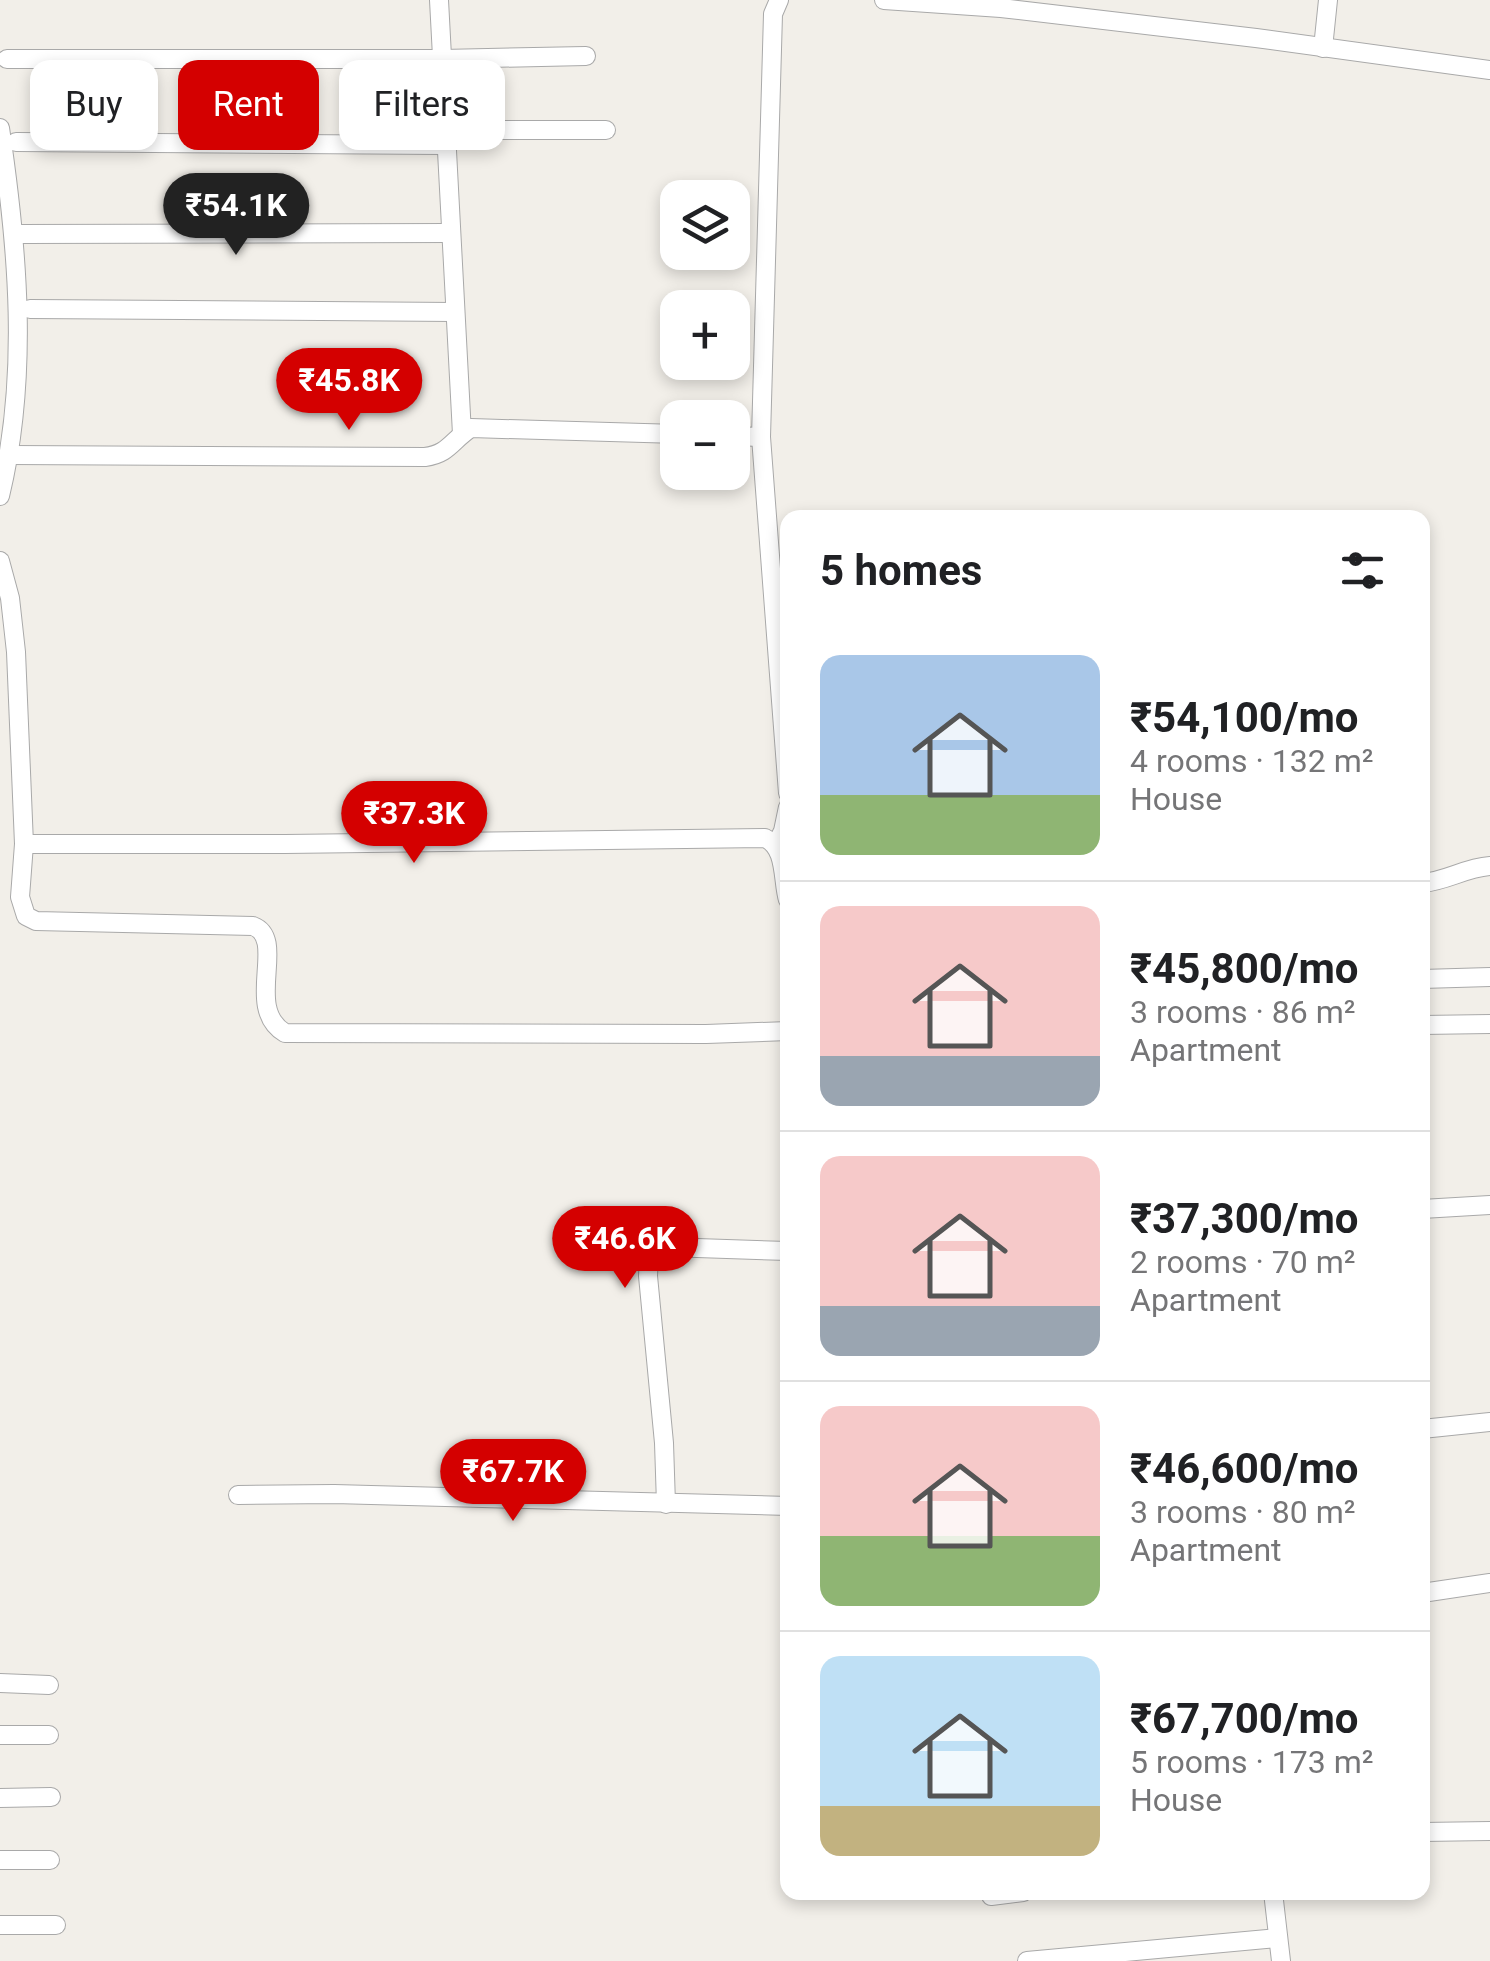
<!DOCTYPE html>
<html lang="en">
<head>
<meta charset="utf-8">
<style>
  :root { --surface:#fff; --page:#f2f2f2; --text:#202124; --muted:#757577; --line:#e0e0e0; --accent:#d40000 }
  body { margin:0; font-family:Roboto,sans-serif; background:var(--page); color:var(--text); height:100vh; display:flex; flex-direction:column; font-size:38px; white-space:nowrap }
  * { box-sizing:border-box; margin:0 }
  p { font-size:32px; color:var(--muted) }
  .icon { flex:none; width:55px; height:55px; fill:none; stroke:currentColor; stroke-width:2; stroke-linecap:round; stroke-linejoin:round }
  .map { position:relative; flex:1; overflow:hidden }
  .drawer { position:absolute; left:780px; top:510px; width:650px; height:1390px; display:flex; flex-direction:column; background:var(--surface); border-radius:20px; box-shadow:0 5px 15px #0003 }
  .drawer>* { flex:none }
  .guide { position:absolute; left:30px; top:60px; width:600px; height:90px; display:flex; gap:20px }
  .controls { position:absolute; left:660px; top:180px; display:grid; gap:20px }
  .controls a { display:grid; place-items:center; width:90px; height:90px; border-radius:20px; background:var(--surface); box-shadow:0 5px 15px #0003; font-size:50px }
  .price { position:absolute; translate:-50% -85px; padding:0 22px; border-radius:35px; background:var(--accent); color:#fff; font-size:32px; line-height:65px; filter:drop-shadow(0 2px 5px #0008) }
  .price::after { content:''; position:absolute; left:50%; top:60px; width:30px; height:22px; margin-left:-15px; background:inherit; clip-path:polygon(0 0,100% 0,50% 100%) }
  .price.on { background:#222; color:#fff }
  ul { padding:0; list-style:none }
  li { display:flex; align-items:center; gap:30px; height:250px; padding:0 40px }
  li+li { border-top:2px solid var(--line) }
  li span { display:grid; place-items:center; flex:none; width:280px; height:200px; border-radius:20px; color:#555 }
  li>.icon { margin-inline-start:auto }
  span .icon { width:120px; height:120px; fill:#fffc; stroke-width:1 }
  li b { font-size:42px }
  h2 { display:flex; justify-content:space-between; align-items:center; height:120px; padding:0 40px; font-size:42px }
  .tag { padding:0 35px; border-radius:20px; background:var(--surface); box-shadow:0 5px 15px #0003; font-size:35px; line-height:90px }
  .tag.on { background:var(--accent); color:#fff }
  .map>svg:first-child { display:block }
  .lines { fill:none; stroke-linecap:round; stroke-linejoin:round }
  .minor-casing { stroke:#a9a9a9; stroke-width:20 }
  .minor { stroke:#fff; stroke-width:18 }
</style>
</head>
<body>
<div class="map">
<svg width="1490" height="1961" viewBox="0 0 1490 1961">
  <rect width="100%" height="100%" fill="#f2efe9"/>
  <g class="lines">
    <!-- minor casing -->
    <g class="minor-casing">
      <g id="minor">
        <polyline points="439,0 462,434"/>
        <polyline points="779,0 773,14 761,437 788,793"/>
        <polyline points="884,0 1001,8 1256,38 1490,70"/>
        <polyline points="1323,48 1328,0"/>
        <polyline points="7,59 442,59 586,56"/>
        <path d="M0 128C18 249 29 376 0 496"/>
        <polyline points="446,130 606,130"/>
        <polyline points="16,142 446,145"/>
        <polyline points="20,234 451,233"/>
        <polyline points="30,309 455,312"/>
        <polyline points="732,436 761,437"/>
        <path d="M10 455 425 457C449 454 452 440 471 428L678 434"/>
        <path d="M0 561 10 598 16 652 24 844 20 897 26 916 36 921 253 926C288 939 243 1008 285 1033L706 1034 788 1031"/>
        <path d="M24 844H285L765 838C787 848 782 880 788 900"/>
        <polyline points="776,845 783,831 788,807"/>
        <path d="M1422 883C1447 881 1464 868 1490 866"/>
        <polyline points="1422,979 1490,977"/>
        <polyline points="1422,1025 1490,1024"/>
        <polyline points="1422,1209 1490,1205"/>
        <polyline points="1422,1429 1490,1422"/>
        <polyline points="238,1495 334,1494 788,1506"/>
        <polyline points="666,1504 664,1443 648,1276 649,1256 653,1251 667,1247 788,1251"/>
        <polyline points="1422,1593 1490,1583"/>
        <polyline points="0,1683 49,1685"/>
        <polyline points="0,1735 49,1735"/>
        <polyline points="0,1798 51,1797"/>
        <polyline points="1422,1832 1490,1831"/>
        <polyline points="0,1860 50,1860"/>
        <polyline points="1273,1892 1281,1961"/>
        <polyline points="991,1896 1023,1892"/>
        <polyline points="0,1925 56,1925"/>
        <polyline points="1027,1961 1278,1938"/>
      </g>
    </g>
    <!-- minor -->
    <use href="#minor" class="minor"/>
  </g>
</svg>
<div class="controls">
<a><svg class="icon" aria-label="layers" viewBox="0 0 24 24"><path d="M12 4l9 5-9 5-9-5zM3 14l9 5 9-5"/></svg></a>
<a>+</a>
<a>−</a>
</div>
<b class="price on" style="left:236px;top:258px">₹54.1K</b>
<b class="price" style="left:349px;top:433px">₹45.8K</b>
<b class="price" style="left:414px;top:866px">₹37.3K</b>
<b class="price" style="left:625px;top:1291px">₹46.6K</b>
<b class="price" style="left:513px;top:1524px">₹67.7K</b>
<div class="guide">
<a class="tag">Buy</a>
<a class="tag on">Rent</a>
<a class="tag">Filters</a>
</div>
<section class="drawer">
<h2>5 homes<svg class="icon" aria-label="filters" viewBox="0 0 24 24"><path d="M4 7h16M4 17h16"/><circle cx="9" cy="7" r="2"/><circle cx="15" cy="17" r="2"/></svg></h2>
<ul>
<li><span style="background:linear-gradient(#a9c7e8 70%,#8fb573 0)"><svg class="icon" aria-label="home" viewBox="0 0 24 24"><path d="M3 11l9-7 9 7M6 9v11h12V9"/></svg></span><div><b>₹54,100/mo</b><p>4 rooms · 132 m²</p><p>House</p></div></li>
<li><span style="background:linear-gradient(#f6c9c9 75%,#9aa5b1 0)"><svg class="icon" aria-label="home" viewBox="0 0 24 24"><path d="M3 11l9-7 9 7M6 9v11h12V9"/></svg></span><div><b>₹45,800/mo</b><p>3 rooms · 86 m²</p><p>Apartment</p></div></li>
<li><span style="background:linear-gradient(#f6c9c9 75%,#9aa5b1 0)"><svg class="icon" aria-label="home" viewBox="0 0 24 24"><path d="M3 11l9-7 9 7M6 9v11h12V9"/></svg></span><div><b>₹37,300/mo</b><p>2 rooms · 70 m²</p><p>Apartment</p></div></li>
<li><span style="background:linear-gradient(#f6c9c9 65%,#8fb573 0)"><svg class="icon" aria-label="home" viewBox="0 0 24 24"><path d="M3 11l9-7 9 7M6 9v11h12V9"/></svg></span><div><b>₹46,600/mo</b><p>3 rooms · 80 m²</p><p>Apartment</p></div></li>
<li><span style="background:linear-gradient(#bfe0f5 75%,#c2b280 0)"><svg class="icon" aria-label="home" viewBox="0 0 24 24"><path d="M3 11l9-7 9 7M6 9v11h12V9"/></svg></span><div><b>₹67,700/mo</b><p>5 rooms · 173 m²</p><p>House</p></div></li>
</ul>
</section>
</div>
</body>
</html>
